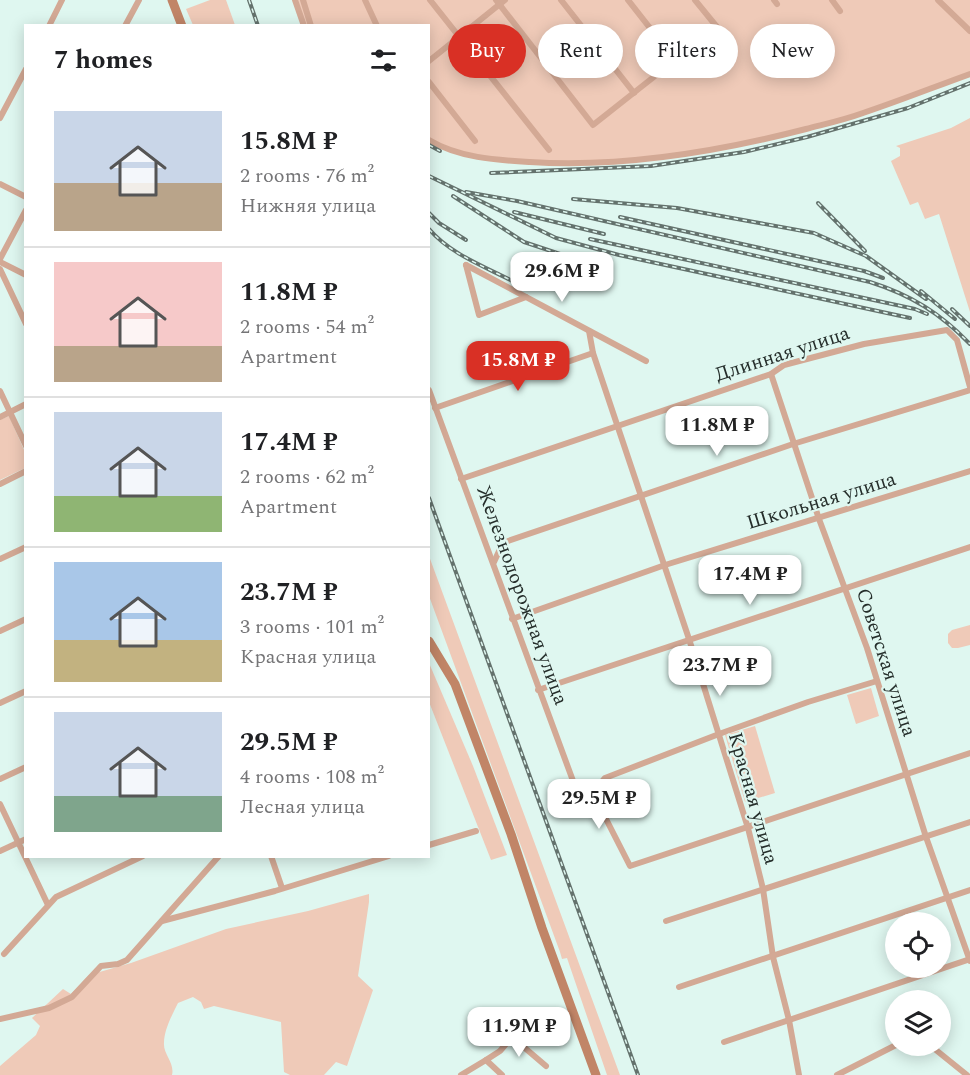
<!DOCTYPE html>
<html lang="en">
<head>
<meta charset="utf-8">
<style>
  :root { --surface:#fff; --page:#f2f2f2; --text:#202124; --muted:#757577; --line:#e0e0e0; --accent:#d93025 }
  body { margin:0; font-family:Spectral,serif; background:var(--page); color:var(--text); height:100vh; display:flex; flex-direction:column; font-size:22px; white-space:nowrap }
  * { box-sizing:border-box; margin:0 }
  p { font-size:20px; color:var(--muted) }
  .icon { flex:none; width:33px; height:33px; fill:none; stroke:currentColor; stroke-width:2; stroke-linecap:round; stroke-linejoin:round }
  .map { position:relative; flex:1; overflow:hidden }
  .panel { position:absolute; left:24px; top:24px; width:406px; height:834px; display:flex; flex-direction:column; background:var(--surface); border-radius:0px; box-shadow:0 3px 15px #0003 }
  .panel>* { flex:none }
  .guide { position:absolute; left:448px; top:24px; width:430px; height:54px; display:flex; gap:12px }
  .tools { position:absolute; left:885px; top:912px; display:grid; gap:12px }
  .tools a { display:grid; place-items:center; width:66px; height:66px; border-radius:50%; background:var(--surface); box-shadow:0 3px 15px #0003; font-size:30px }
  .price { position:absolute; translate:-50% -51px; padding:0 14px; border-radius:12px; background:#fff; color:#222; font-size:20px; line-height:39px; filter:drop-shadow(0 2px 3px #0008) }
  .price::after { content:''; position:absolute; left:50%; top:36px; width:18px; height:14px; margin-left:-9px; background:inherit; clip-path:polygon(0 0,100% 0,50% 100%) }
  .price.on { background:var(--accent); color:#fff }
  ul { padding:0; list-style:none }
  li { display:flex; align-items:center; gap:18px; height:150px; padding:0 30px }
  li+li { border-top:2px solid var(--line) }
  li span { display:grid; place-items:center; flex:none; width:168px; height:120px; border-radius:0px; color:#555 }
  li>.icon { margin-inline-start:auto }
  span .icon { width:72px; height:72px; fill:#fffc; stroke-width:1 }
  li b { font-size:26px }
  h2 { display:flex; justify-content:space-between; align-items:center; height:72px; padding:0 30px; font-size:26px }
  .pill { padding:0 21px; border-radius:27px; background:var(--surface); box-shadow:0 3px 15px #0003; font-size:21px; line-height:54px }
  .pill.on { background:var(--accent); color:#fff }
  .map>svg:first-child { display:block }
  .green { fill:#efcab8 }
  .lines { fill:none; stroke-linecap:round; stroke-linejoin:round }
  .minor { stroke:#d3a995; stroke-width:6 }
  .secondary { stroke:#c18567; stroke-width:9 }
  .rail-casing { stroke:#64726d; stroke-width:4 }
  .rail { stroke:#dff7f0; stroke-width:1.5; stroke-dasharray:4.5; stroke-linecap:butt }
  .labels { text-anchor:middle; stroke-width:4.5; stroke-linejoin:round; paint-order:stroke }
  .street-label { font-size:20px; fill:#252e2b; stroke:#dff7f0 }
</style>
</head>
<body>
<div class="map">
<svg width="970" height="1075" viewBox="0 0 970 1075">
  <rect width="100%" height="100%" fill="#dff7f0"/>
  <!-- green -->
  <g class="green">
    <polygon points="210,0 226,0 235,25 193,25 186,9"/>
    <polygon points="295,0 970,0 970,74 861,114 768,139 675,156 557,164 468,155 429,140 429,26 304,25"/>
    <polygon points="970,118 970,312 939,214 925,219 918,202 910,205 891,161 900,156 900,148 896,146 951,128"/>
    <polygon points="9,416 25,452 25,468 0,480 0,420"/>
    <polygon points="429,556 620,1075 607,1075 567,958 562,959 560,952 429,596"/>
    <polygon points="970,625 970,645 958,648 952,648 948,643 948,634 952,630"/>
    <polygon points="429,663 473,766 507,855 491,860 429,702"/>
    <polygon points="871,688 879,716 856,724 847,695"/>
    <polygon points="755,726 775,793 745,802 725,735"/>
    <path d="M369 894V902L358 976 373 990 347 1066 336 1062 324 1075H290L284 1072 281 1022 214 1006 204 1009 201 1002 193 997 178 1003C172 1015 164 1030 164 1043 163 1054 175 1063 172 1075H0V1066L36 1035 40 1026 32 1018 63 989 71 994 89 975 131 963 226 929 308 911Z"/>
  </g>
  <g class="lines">
    <!-- minor -->
    <g class="minor">
      <polyline points="295,0 304,26"/>
      <polyline points="303,0 311,26"/>
      <polyline points="365,0 377,26"/>
      <polyline points="430,0 549,150"/>
      <polyline points="496,0 593,125 717,27 695,0"/>
      <polyline points="561,0 634,93"/>
      <polyline points="628,0 675,60"/>
      <polyline points="774,0 777,4"/>
      <polyline points="832,0 840,11"/>
      <polyline points="938,0 970,31"/>
      <polyline points="49,26 62,0"/>
      <polyline points="125,26 139,0"/>
      <polyline points="429,61 505,0"/>
      <polyline points="429,82 475,141"/>
      <polyline points="0,118 26,69"/>
      <path d="M429 140C459 158 496 160 530 162 623 168 717 152 806 129 825 124 844 120 863 113 899 101 934 87 970 74"/>
      <polyline points="0,184 26,197"/>
      <polyline points="0,259 26,210"/>
      <polyline points="0,262 26,275"/>
      <polyline points="466,265 646,361"/>
      <polyline points="466,265 479,315 526,297"/>
      <polyline points="0,269 26,324"/>
      <polyline points="589,331 593,353 689,639 748,828 763,889 773,957 789,1020 799,1075"/>
      <polyline points="771,374 819,519 867,648 926,837 970,961"/>
      <polyline points="429,390 576,789 600,784 605,778 719,734 808,702 877,681"/>
      <polyline points="0,391 26,446"/>
      <polyline points="435,408 593,353"/>
      <polyline points="0,417 26,404"/>
      <polyline points="461,479 771,374 784,365 864,344 947,330 957,340 970,387"/>
      <polyline points="0,484 26,471"/>
      <polyline points="0,559 26,547"/>
      <polyline points="494,562 500,549 508,541 793,444 970,390"/>
      <polyline points="512,619 665,565 970,471"/>
      <polyline points="0,631 26,619"/>
      <polyline points="538,690 970,547"/>
      <polyline points="0,703 26,691"/>
      <polyline points="0,779 26,767"/>
      <polyline points="600,784 603,813 630,866 970,753"/>
      <polyline points="0,804 48,905"/>
      <polyline points="429,845 476,831"/>
      <polyline points="0,851 26,839"/>
      <polyline points="271,856 282,888"/>
      <polyline points="162,921 275,891 389,856"/>
      <polyline points="666,921 970,822"/>
      <polyline points="4,954 56,897 143,856"/>
      <polyline points="679,987 970,890"/>
      <polyline points="0,1019 49,1008 72,997 101,966 118,964 127,960 219,856"/>
      <polyline points="724,1042 970,959"/>
      <polyline points="931,1046 967,1075"/>
      <polyline points="461,1075 486,1060"/>
      <polyline points="502,1075 486,1060 500,1051 512,1037 546,1066"/>
      <polyline points="837,1075 896,1045"/>
    </g>
    <!-- secondary -->
    <g class="secondary">
      <polyline points="172,0 182,26"/>
      <polyline points="429,641 455,684 511,834 542,928 596,1075"/>
    </g>
    <!-- rail casing -->
    <g class="rail-casing">
      <g id="rail">
        <polyline points="249,0 258,26"/>
        <polyline points="429,145 440,151"/>
        <polyline points="491,173 651,166 744,152 807,137 908,108 970,83"/>
        <polyline points="429,176 556,238 619,255 910,318"/>
        <path d="M466 192 517 201 870 282C911 295 940 313 970 344"/>
        <polyline points="453,196 524,242 569,257"/>
        <polyline points="573,199 677,208 814,233 866,256 926,299"/>
        <polyline points="818,203 865,251"/>
        <polyline points="514,212 604,234"/>
        <polyline points="429,213 439,223 466,240"/>
        <polyline points="620,217 864,271 883,278"/>
        <path d="M429 229C452 256 489 268 520 285"/>
        <polyline points="590,239 915,309 927,314"/>
        <polyline points="921,291 955,319"/>
        <polyline points="952,309 970,326"/>
        <polyline points="429,498 638,1075"/>
      </g>
    </g>
    <!-- rail -->
    <use href="#rail" class="rail"/>
  </g>
  <g class="labels">
    <!-- street labels -->
    <g class="street-label">
      <text transform="translate(782 353) rotate(-18)" y="7">Длинная улица</text>
      <text transform="translate(821 500) rotate(-17)" y="7">Школьная улица</text>
      <text transform="translate(523 595) rotate(70)" y="7">Железнодорожная улица</text>
      <text transform="translate(887 662) rotate(72)" y="7">Советская улица</text>
      <text transform="translate(754 798) rotate(74)" y="7">Красная улица</text>
    </g>
  </g>
</svg>
<div class="tools">
<a><svg class="icon" aria-label="locate" viewBox="0 0 24 24"><circle cx="12" cy="12" r="6"/><path d="M12 2v4M12 18v4M2 12h4M18 12h4"/></svg></a>
<a><svg class="icon" aria-label="layers" viewBox="0 0 24 24"><path d="M12 4l9 5-9 5-9-5zM3 14l9 5 9-5"/></svg></a>
</div>
<b class="price" style="left:562px;top:303px">29.6M ₽</b>
<b class="price on" style="left:518px;top:392px">15.8M ₽</b>
<b class="price" style="left:717px;top:457px">11.8M ₽</b>
<b class="price" style="left:750px;top:606px">17.4M ₽</b>
<b class="price" style="left:720px;top:697px">23.7M ₽</b>
<b class="price" style="left:599px;top:830px">29.5M ₽</b>
<b class="price" style="left:519px;top:1058px">11.9M ₽</b>
<div class="guide">
<a class="pill on">Buy</a>
<a class="pill">Rent</a>
<a class="pill">Filters</a>
<a class="pill">New</a>
</div>
<section class="panel">
<h2>7 homes<svg class="icon" aria-label="filters" viewBox="0 0 24 24"><path d="M4 7h16M4 17h16"/><circle cx="9" cy="7" r="2"/><circle cx="15" cy="17" r="2"/></svg></h2>
<ul>
<li><span style="background:linear-gradient(#c9d6e8 60%,#b9a48a 0)"><svg class="icon" aria-label="home" viewBox="0 0 24 24"><path d="M3 11l9-7 9 7M6 9v11h12V9"/></svg></span><div><b>15.8M ₽</b><p>2 rooms · 76 m²</p><p>Нижняя улица</p></div></li>
<li><span style="background:linear-gradient(#f6c9c9 70%,#b9a48a 0)"><svg class="icon" aria-label="home" viewBox="0 0 24 24"><path d="M3 11l9-7 9 7M6 9v11h12V9"/></svg></span><div><b>11.8M ₽</b><p>2 rooms · 54 m²</p><p>Apartment</p></div></li>
<li><span style="background:linear-gradient(#c9d6e8 70%,#8fb573 0)"><svg class="icon" aria-label="home" viewBox="0 0 24 24"><path d="M3 11l9-7 9 7M6 9v11h12V9"/></svg></span><div><b>17.4M ₽</b><p>2 rooms · 62 m²</p><p>Apartment</p></div></li>
<li><span style="background:linear-gradient(#a9c7e8 65%,#c2b280 0)"><svg class="icon" aria-label="home" viewBox="0 0 24 24"><path d="M3 11l9-7 9 7M6 9v11h12V9"/></svg></span><div><b>23.7M ₽</b><p>3 rooms · 101 m²</p><p>Красная улица</p></div></li>
<li><span style="background:linear-gradient(#c9d6e8 70%,#7fa58c 0)"><svg class="icon" aria-label="home" viewBox="0 0 24 24"><path d="M3 11l9-7 9 7M6 9v11h12V9"/></svg></span><div><b>29.5M ₽</b><p>4 rooms · 108 m²</p><p>Лесная улица</p></div></li>
</ul>
</section>
</div>
</body>
</html>
